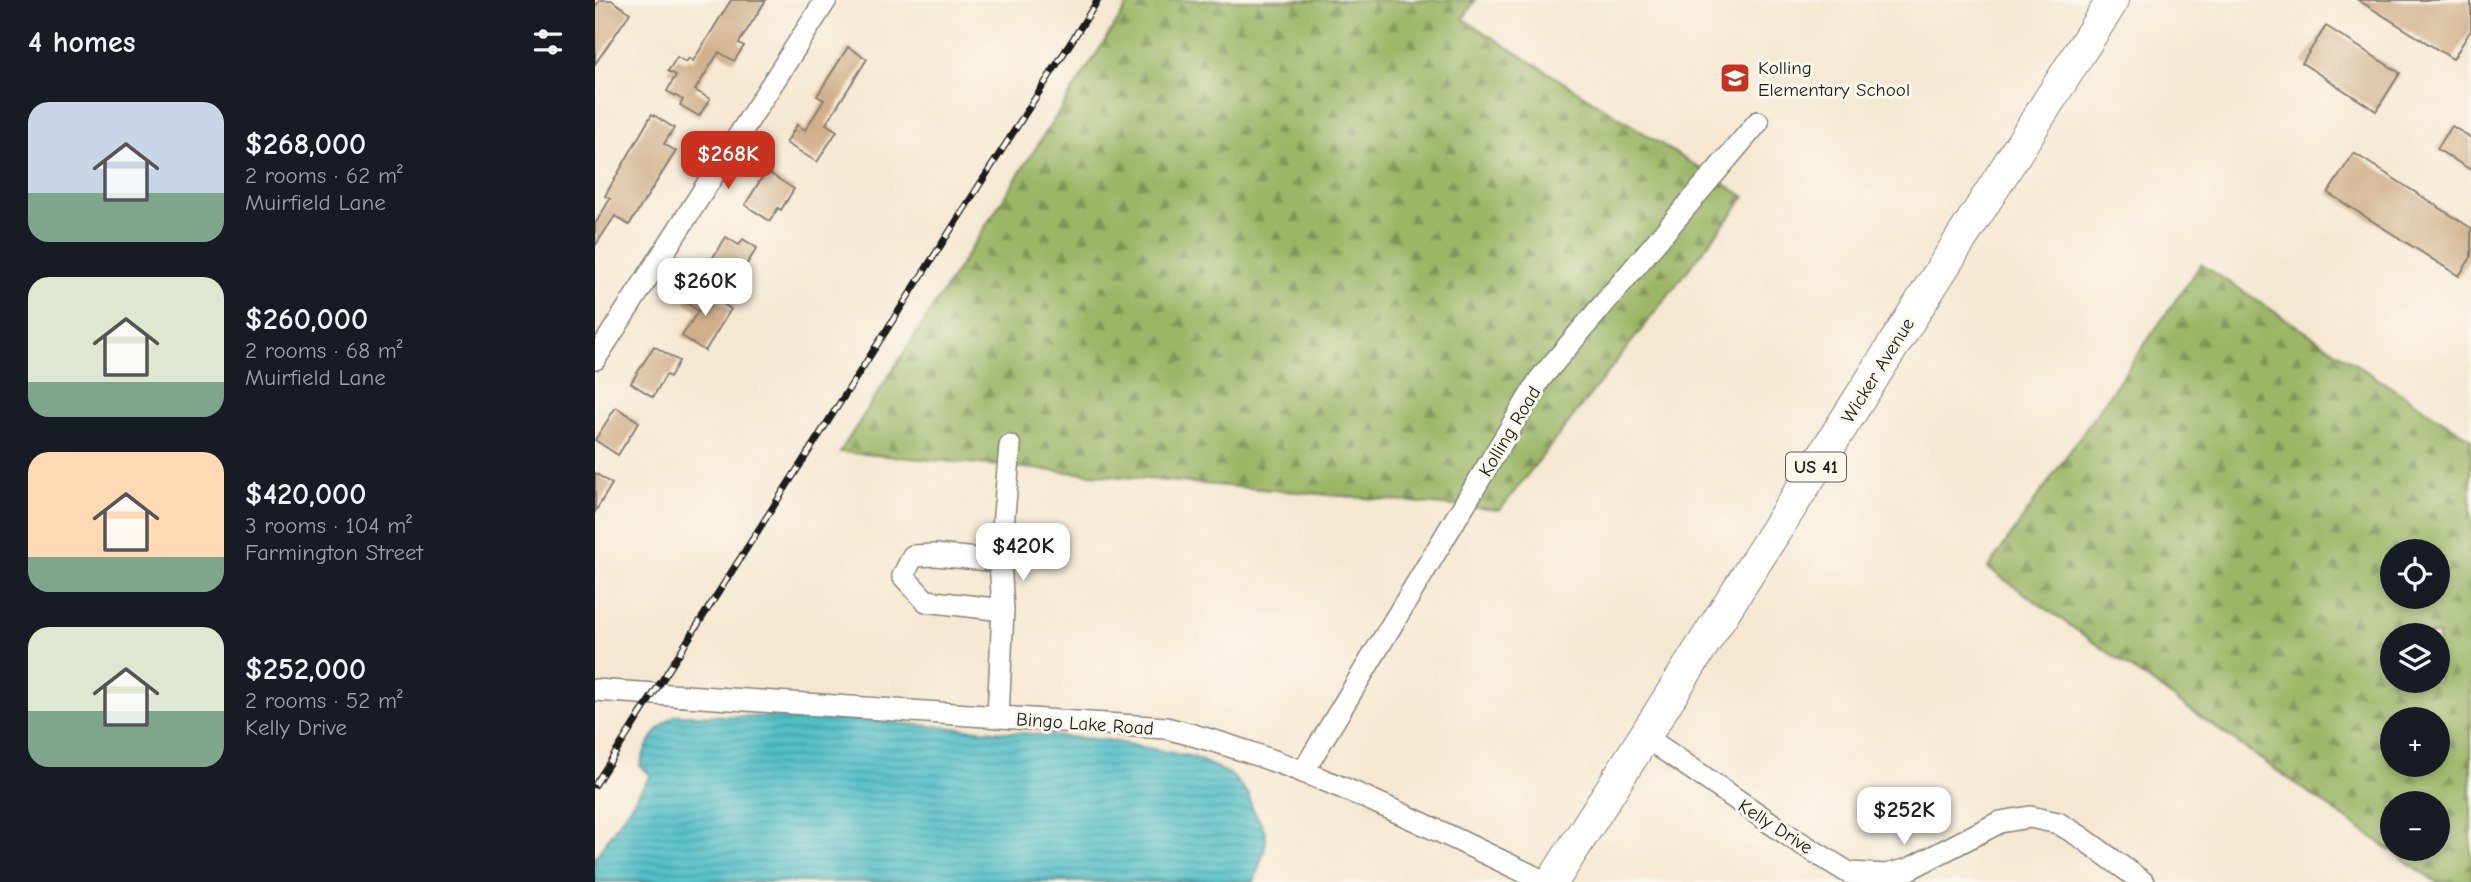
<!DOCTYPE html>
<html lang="en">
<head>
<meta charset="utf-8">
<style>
  :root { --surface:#171b24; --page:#242831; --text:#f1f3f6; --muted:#9ea1a6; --accent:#c8321e }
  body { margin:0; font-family:"Comic Neue",sans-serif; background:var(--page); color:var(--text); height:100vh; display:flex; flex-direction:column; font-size:26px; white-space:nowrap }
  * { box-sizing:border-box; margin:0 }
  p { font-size:23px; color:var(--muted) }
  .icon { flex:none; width:38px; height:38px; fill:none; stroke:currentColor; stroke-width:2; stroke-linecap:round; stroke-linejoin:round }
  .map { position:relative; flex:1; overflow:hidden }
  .drawer { display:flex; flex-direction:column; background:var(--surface); width:595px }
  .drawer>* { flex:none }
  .controls { position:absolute; left:1785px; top:539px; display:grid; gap:14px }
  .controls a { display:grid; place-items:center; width:70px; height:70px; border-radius:50%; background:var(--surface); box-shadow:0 4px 10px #0003; font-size:35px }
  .price { position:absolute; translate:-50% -60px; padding:0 16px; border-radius:14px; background:#fff; color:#222; font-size:23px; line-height:46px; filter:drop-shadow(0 2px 4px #0008) }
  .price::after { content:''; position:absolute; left:50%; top:42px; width:21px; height:16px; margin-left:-10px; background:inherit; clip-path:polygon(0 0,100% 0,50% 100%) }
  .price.current { background:var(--accent); color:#fff }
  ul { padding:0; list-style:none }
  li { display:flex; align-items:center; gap:21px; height:175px; padding:0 28px }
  li span { display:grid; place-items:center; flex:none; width:196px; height:140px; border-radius:21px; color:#555 }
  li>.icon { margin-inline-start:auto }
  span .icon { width:84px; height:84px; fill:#fffc; stroke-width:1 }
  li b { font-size:30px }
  h2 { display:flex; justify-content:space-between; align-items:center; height:84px; padding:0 28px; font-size:30px }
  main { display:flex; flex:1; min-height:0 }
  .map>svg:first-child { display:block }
  .forest { fill:url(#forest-firs); stroke:#5c6942; stroke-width:2; fill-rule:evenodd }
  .water { fill:url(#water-rules); stroke:#376e72; stroke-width:2 }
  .building { fill:#d0af8a }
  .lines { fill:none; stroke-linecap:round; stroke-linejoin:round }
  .minor-casing { stroke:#888276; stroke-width:24 }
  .highway-casing { stroke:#888276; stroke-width:34 }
  .minor { stroke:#fff; stroke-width:21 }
  .highway { stroke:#fff; stroke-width:32 }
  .rail-casing { stroke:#1c1c1c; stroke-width:7 }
  .rail { stroke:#fbf7ec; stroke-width:4.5; stroke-dasharray:13; stroke-linecap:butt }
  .labels { text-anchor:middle; stroke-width:6; stroke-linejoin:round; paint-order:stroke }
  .shield { fill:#fbf7ec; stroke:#5f5e5a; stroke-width:2 }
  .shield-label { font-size:18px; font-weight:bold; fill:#1c1c1c }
  .poi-label { font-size:19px; fill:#1c1c1c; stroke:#fbf7ec; text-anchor:start }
  .street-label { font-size:19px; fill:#1c1c1c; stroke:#fbf7ec }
</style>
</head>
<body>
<main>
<section class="drawer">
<h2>4 homes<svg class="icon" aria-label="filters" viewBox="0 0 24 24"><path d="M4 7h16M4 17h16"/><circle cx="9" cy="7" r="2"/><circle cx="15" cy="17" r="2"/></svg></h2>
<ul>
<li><span style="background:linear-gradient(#c9d6e8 65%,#7fa58c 0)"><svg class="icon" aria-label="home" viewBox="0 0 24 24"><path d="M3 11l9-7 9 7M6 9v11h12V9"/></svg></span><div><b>$268,000</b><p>2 rooms · 62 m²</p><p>Muirfield Lane</p></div></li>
<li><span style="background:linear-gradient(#dfe7d0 75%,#7fa58c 0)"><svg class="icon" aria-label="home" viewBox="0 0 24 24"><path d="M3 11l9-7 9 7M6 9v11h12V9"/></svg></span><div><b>$260,000</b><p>2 rooms · 68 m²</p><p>Muirfield Lane</p></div></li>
<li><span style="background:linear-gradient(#ffd9b3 75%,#7fa58c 0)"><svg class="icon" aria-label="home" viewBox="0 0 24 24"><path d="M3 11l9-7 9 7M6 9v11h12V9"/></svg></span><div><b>$420,000</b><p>3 rooms · 104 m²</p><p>Farmington Street</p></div></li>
<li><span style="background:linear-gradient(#dfe7d0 60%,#7fa58c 0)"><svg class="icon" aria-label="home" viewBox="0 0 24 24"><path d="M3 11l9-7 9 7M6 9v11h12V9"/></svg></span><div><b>$252,000</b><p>2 rooms · 52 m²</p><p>Kelly Drive</p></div></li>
</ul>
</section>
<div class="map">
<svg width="1876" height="882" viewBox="0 0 1876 882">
  <defs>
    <pattern id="forest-firs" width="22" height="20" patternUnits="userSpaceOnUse" patternTransform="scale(1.75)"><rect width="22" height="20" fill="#9cb667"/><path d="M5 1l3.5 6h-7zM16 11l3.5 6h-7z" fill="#7e9354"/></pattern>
    <pattern id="water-rules" width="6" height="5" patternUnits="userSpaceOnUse" patternTransform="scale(1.75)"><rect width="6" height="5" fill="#52bfc8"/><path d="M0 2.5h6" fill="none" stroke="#439aa2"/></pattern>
  </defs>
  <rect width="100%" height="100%" fill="#fbf7ec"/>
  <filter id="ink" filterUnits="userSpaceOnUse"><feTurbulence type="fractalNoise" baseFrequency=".0143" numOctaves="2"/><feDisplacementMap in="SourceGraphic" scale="14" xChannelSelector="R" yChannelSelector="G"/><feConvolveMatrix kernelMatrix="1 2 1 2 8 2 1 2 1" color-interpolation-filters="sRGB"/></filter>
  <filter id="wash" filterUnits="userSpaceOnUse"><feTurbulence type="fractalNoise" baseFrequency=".00686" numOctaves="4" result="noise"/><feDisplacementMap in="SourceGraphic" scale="28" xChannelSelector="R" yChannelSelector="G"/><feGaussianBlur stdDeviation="1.57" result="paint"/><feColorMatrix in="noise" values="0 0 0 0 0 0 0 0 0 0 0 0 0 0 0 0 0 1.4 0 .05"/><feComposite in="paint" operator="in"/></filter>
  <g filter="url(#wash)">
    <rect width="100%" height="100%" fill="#f5e8d1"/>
    <!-- forest -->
    <g class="forest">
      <polygon points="536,0 880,0 868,19 1150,197 905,510 245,452"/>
      <path d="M1606 264 1876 439V882H1841L1393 568ZM1797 551H1843V597H1797ZM1797 635H1843V681H1797ZM1797 719H1843V765H1797ZM1797 803H1843V849H1797Z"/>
    </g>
    <!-- water -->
    <path class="water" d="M81 715 235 718 512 740 598 757 635 774 654 795C654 811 669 821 671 837 672 850 662 869 659 882H0V858L56 775 45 766C50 746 63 725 81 715Z"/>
    <g id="blocks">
      <!-- building -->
      <g class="building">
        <polygon points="5,0 16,0 35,13 0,64 0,7"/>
        <polygon points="136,0 171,0 144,43 149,46 139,61 124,52 100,90 115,99 104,116 85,105 88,100 72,91 81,75 73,71 82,57 91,62 94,58 98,61"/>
        <polygon points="1763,0 1876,0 1876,30 1858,59"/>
        <polygon points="1731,26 1805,73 1781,111 1707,63"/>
        <polygon points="253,47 272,59 231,124 242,131 222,162 191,143 202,125 210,130 229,100 222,96"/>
        <polygon points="57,114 79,128 69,144 81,151 34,225 20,216 0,246 0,224 15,199 10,196"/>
        <polygon points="1857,126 1876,138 1876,170 1842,149"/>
        <polygon points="1759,153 1876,228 1876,257 1864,276 1733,193"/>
        <polygon points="171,171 199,189 186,210 183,208 175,221 150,205"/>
        <polygon points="131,237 144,245 148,239 162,248 146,273 134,265 128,275 113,265"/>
        <polygon points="100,286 136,309 110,351 87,336 103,311 90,302"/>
        <polygon points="59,346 84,361 75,377 71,375 58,397 36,383"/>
        <polygon points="21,407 44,422 23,455 0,440"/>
        <polygon points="0,473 17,484 0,512"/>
      </g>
    </g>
  </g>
  <g filter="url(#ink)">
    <use href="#blocks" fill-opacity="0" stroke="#888276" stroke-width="2"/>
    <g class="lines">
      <!-- minor casing -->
      <g class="minor-casing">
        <g id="minor">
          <polyline points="0,359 231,0"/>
          <polyline points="405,561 340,555 318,556 308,576 331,601 408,610"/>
          <path d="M0 690 571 728C703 760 828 823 950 882"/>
          <polyline points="403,717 408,610 405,561 415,446"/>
          <polyline points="1049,736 1199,839 1254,873 1291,875 1314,869 1405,822 1435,817 1463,823 1486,837 1548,882"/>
          <polyline points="708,772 945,379 1163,122"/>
        </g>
      </g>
      <!-- highway casing -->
      <g class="highway-casing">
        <polyline id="highway" points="957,882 1518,0"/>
      </g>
      <!-- minor -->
      <use href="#minor" class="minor"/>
      <!-- highway -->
      <use href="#highway" class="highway"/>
      <!-- rail casing -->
      <g class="rail-casing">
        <polyline id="rail" points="0,785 503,0"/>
      </g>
      <!-- rail -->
      <use href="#rail" class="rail"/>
    </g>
  </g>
  <!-- icons -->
  <defs>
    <g id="school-square" transform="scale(1.575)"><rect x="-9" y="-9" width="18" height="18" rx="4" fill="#c8321e" stroke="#fbf7ec"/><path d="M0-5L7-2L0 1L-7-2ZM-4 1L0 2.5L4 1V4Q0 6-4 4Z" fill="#fff"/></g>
  </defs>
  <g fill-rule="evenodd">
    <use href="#school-square" x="1140" y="78"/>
  </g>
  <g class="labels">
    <!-- shield labels -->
    <rect class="shield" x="1191" y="452.5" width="60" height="29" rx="5"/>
    <g class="shield-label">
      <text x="1221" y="473">US 41</text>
    </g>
    <!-- poi labels -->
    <g class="poi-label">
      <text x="1163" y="74">Kolling<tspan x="1163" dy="22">Elementary School</tspan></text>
    </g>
    <!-- street labels -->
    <g class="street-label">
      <text transform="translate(1282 370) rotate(-58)" y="7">Wicker Avenue</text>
      <text transform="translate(914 431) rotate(-59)" y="7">Kolling Road</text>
      <text transform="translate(490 723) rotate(4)" y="7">Bingo Lake Road</text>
      <text transform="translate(1181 826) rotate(33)" y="7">Kelly Drive</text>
    </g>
  </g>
</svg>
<div class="controls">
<a><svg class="icon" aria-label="locate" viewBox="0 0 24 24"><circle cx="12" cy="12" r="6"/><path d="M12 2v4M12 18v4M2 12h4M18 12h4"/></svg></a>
<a><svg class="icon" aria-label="layers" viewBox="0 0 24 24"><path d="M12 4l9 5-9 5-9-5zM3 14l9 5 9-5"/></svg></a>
<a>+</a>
<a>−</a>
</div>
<b class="price current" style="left:133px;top:191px">$268K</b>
<b class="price" style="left:110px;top:318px">$260K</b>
<b class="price" style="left:428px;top:583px">$420K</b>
<b class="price" style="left:1309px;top:847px">$252K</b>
</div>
</main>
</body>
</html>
